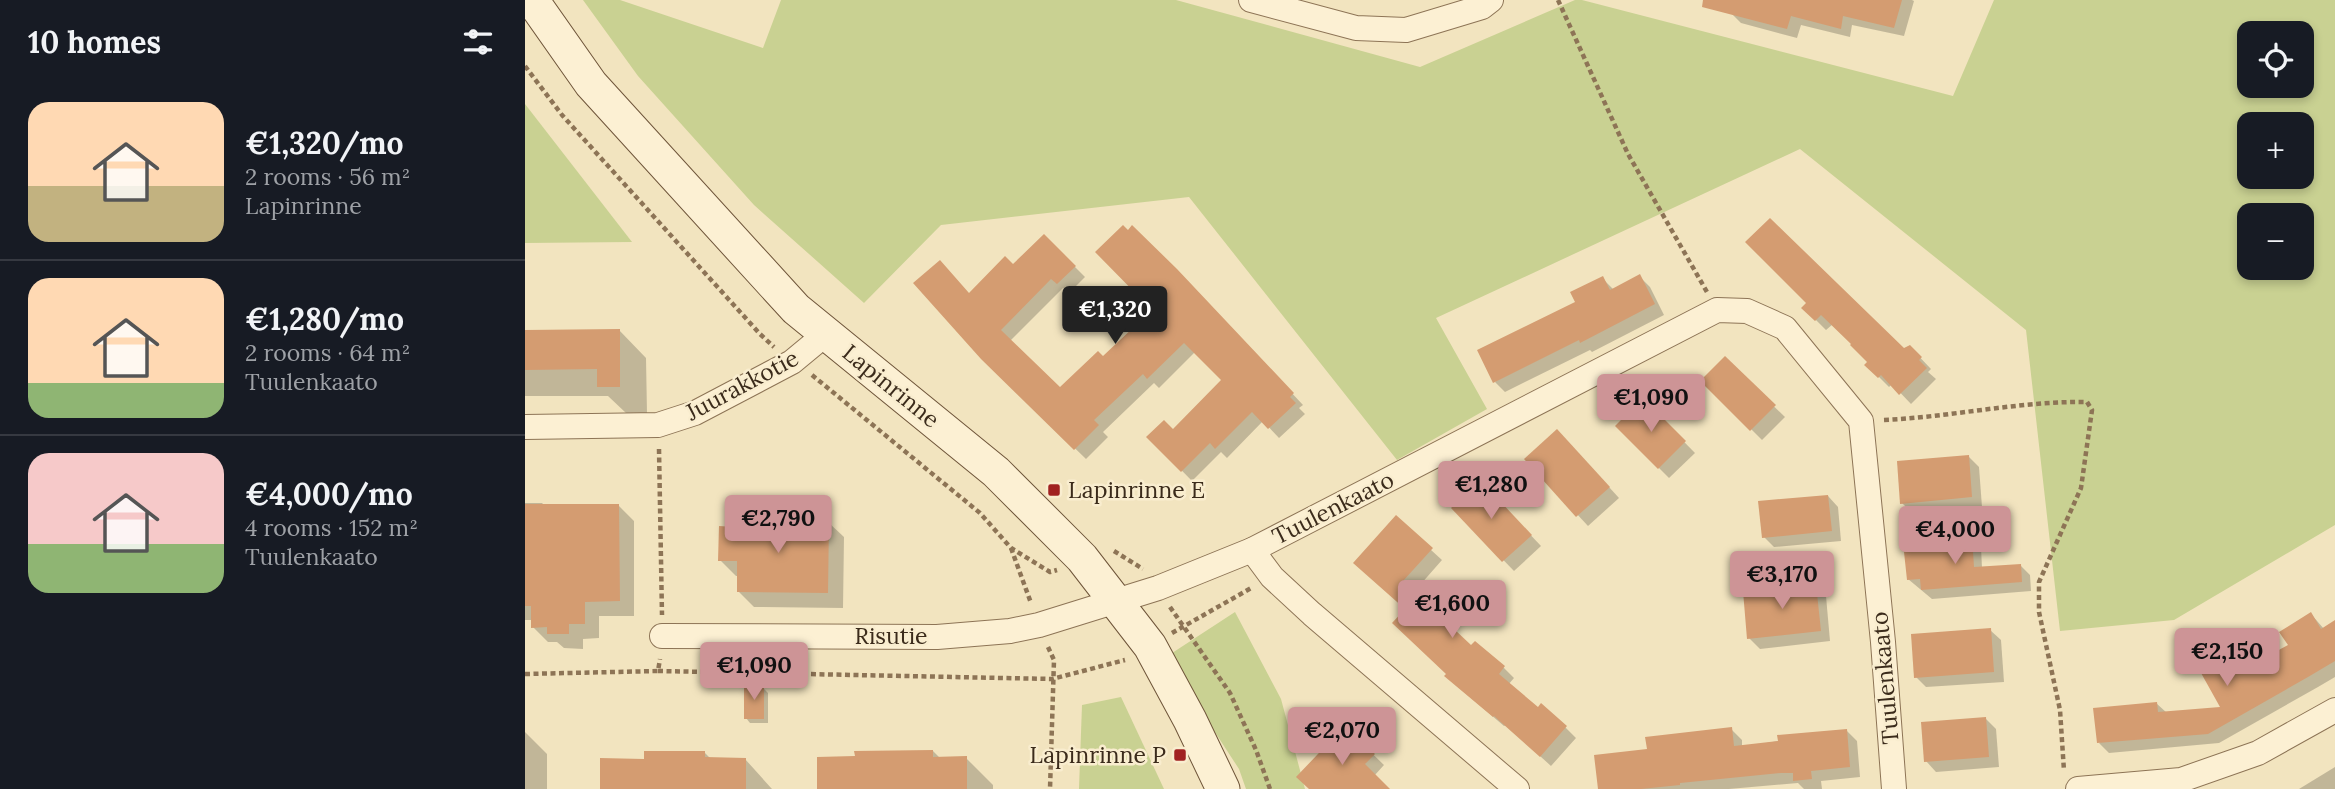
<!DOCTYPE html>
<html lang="en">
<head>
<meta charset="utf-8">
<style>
  :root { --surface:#171b24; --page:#20242c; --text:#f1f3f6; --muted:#9ea1a6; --line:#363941; --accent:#cd9496 }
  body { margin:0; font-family:Lora,serif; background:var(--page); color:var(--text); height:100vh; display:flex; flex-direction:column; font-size:26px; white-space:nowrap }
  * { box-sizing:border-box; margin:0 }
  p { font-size:23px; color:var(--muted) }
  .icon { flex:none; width:38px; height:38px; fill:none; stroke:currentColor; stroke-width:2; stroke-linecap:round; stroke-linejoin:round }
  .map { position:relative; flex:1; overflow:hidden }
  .drawer { display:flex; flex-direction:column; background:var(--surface); width:525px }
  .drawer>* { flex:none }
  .buttons { position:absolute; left:1712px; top:21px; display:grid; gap:14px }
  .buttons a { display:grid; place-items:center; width:77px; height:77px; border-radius:14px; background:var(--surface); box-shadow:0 4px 10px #0003; font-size:35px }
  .price { position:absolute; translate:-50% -60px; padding:0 16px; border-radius:7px; background:var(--accent); color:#111; font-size:23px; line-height:46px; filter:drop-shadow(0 2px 4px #0008) }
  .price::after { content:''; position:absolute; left:50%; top:42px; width:21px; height:16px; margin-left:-10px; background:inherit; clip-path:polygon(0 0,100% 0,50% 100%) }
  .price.active { background:#222; color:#fff }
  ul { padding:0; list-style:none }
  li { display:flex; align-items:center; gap:21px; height:175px; padding:0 28px }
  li+li { border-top:2px solid var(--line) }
  li span { display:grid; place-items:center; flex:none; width:196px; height:140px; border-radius:21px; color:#555 }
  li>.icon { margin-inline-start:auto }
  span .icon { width:84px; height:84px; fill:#fffc; stroke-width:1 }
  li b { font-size:30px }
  h2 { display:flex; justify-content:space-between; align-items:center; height:84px; padding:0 28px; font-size:30px }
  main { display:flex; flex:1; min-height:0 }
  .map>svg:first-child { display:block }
  .green { fill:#c9d192; fill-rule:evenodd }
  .shadow { fill:#0003 }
  .building { fill:#d49c71 }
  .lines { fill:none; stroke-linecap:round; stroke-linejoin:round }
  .street-casing { stroke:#8d7456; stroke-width:26 }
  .secondary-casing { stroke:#6e5439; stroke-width:35 }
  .path { stroke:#8d7456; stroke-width:4.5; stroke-dasharray:5 3.5; stroke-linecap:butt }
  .street { stroke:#fcf0d3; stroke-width:24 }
  .secondary { stroke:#fcf0d3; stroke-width:33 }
  .poi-dot { fill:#a12120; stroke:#f9edcf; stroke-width:2.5 }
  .labels { text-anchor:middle; stroke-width:5; stroke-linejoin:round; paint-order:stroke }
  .street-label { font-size:23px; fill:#3b2b1b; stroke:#f9edcf }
  .poi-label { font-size:23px; fill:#3b2b1b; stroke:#f9edcf; text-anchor:start }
</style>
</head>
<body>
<main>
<section class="drawer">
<h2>10 homes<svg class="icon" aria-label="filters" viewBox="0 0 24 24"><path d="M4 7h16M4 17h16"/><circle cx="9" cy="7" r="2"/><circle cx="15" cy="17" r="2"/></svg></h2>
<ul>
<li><span style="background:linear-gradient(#ffd9b3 60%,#c2b280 0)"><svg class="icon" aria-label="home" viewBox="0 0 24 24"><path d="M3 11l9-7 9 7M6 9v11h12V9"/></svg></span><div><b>€1,320/mo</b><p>2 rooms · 56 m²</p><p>Lapinrinne</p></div></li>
<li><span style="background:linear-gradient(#ffd9b3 75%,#8fb573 0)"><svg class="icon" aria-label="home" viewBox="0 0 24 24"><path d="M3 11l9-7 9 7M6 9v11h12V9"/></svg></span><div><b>€1,280/mo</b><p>2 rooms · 64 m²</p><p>Tuulenkaato</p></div></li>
<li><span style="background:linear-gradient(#f6c9c9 65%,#8fb573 0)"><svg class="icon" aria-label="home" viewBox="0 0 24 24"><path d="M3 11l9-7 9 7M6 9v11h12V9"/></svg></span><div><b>€4,000/mo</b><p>4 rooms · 152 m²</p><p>Tuulenkaato</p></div></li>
</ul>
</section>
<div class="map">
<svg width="1810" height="789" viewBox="0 0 1810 789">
  <rect width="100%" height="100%" fill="#f2e4bf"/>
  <!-- green -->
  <g class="green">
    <path d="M58 0H95L238 48 256 0H651L895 67 1050 0H1057L1428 96 1469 0H1810V525L1649 620 1535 631 1501 330 1275 149 911 318 962 409 872 460 664 197 416 225 339 303 229 205 113 76ZM1776 33V86H1724V33ZM1776 124V177H1724V124ZM1724 215H1776V268H1724Z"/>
    <polygon points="0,104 107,242 0,243"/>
    <polygon points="710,612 756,699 780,789 721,789 714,769 641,657"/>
    <polygon points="596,697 639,789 554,789 557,705"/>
  </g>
  <!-- shadow -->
  <g class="shadow">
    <polygon points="1210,0 1387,0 1389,1 1379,36 1327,25 1325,37 1276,25 1272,38 1216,23 1206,13"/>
    <polygon points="519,236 560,277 544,293 538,288 485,341 535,390 578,359 662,281 778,405 774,408 780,414 754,438 738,421 702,458 696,452 667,481 624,437 648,431 699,380 670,352 634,388 629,383 578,432 583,437 561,459 457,358 445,295 488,267"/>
    <polygon points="1114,276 1125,287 1139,315 1067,352 1065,350 980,392 970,382 1077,278 1089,290"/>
    <polygon points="1283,303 1379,350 1385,347 1406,369 1403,372 1411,379 1386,404 1367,384 1364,387 1342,365 1344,362 1308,324 1301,330 1289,318"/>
    <polygon points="94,330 121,358 122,413 101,413 83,396 0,396 0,331"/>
    <polygon points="1200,359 1260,417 1237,440 1178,381"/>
    <polygon points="1118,400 1170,453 1144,478 1092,426"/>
    <polygon points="1042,441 1094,498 1063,526 1001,459"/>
    <polygon points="1444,457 1454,467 1457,507 1387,513 1377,503"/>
    <polygon points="965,492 1016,546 989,571 928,508"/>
    <polygon points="1303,496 1313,507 1316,541 1249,547 1239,537"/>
    <polygon points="0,503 17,503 20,506 94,506 109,521 109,616 74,616 74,638 58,639 58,649 39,648 32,642 23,642 8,627 8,620 0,620"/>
    <polygon points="871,518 917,560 888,593 946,647 950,643 979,668 989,678 983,685 1013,710 1040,727 1051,738 1026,766 981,725 979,726 932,686 882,609 841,573"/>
    <polygon points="303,522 319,537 318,608 229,607 213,591 213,576 211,576 195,560"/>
    <polygon points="1446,538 1456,547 1457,568 1495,565 1505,575 1506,591 1407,599 1383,579 1400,552 1414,545"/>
    <polygon points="1290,586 1301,596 1305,641 1235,649 1224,638"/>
    <polygon points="1786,614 1799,629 1810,622 1810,677 1793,687 1694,743 1584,753 1574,743 1631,703 1642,713 1698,709 1701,649 1711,659 1718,672 1765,645"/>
    <polygon points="1465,630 1476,640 1479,682 1401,687 1391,677"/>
    <polygon points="238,688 243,693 243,723 225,723 221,718"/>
    <polygon points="1461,719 1471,729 1474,767 1411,772 1401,761"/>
    <polygon points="1206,729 1217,740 1217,747 1321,730 1332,741 1335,777 1296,781 1297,789 1279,789 1273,783 1204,789 1075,789 1124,751"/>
    <polygon points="0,732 22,754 22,789 0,789"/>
    <polygon points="827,734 859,765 849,776 862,789 786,789"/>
    <polygon points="408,751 415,758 441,758 468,785 468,789 294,789"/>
    <polygon points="180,753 186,759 220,759 247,789 77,789 120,760"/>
    <polygon points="1810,767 1810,789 1774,789"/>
  </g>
  <!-- building -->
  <g class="building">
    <polygon points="1178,0 1377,0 1369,28 1318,16 1316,29 1266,16 1262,29 1177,7"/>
    <polygon points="1245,218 1379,348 1385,345 1397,357 1394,360 1402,368 1374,395 1356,375 1353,378 1339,365 1342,362 1325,345 1326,344 1296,315 1290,321 1276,308 1281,303 1220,242"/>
    <polygon points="598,225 603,230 607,225 652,269 769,393 765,397 771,403 743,429 727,412 690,449 685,443 656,472 621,437 639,420 648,429 696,380 659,343 622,379 618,374 569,420 574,425 549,450 456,359 388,283 415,260 444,293 480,256 488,264 519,234 551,266 532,284 526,279 476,330 535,387 573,351 578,356 627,310 570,252"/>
    <polygon points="1115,274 1130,304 1055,343 1054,340 968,383 952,350 1050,302 1045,292 1078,276 1085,290"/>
    <polygon points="95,329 95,387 72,387 72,369 0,370 0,330"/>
    <polygon points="1200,356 1251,405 1225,431 1175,381"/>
    <polygon points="1118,398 1161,441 1133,469 1090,426"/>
    <polygon points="1032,429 1085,487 1051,517 999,459"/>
    <polygon points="1444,455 1447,497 1375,504 1372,461"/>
    <polygon points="955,480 1007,535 977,562 926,508"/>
    <polygon points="1303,495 1307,531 1237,538 1233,501"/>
    <polygon points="0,504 94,504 95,601 60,602 60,624 44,624 44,634 22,634 22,627 6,628 6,606 0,606"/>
    <polygon points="871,515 908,548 878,581 946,645 950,641 980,666 974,674 1013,707 1016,703 1042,726 1015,757 969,716 968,717 919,676 921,674 867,623 880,609 828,563"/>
    <polygon points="210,519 304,520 303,593 212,592 212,561 193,561 194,526 210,527"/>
    <polygon points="1438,536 1447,536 1449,567 1496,564 1497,582 1396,590 1395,579 1382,580 1379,552 1398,550 1397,545 1412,543 1412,538"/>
    <polygon points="1291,584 1296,631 1222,639 1218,591"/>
    <polygon points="1786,612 1796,629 1810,620 1810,661 1783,677 1683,734 1572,743 1568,708 1632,702 1633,712 1695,707 1671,664 1701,647 1715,671 1763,645 1754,632"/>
    <polygon points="1466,628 1469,672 1389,678 1386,634"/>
    <rect x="219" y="686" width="20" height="33"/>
    <polygon points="1461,717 1464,757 1399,762 1396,722"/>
    <polygon points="1207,727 1209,746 1253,741 1252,735 1322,729 1325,767 1286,771 1287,779 1268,781 1268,773 1256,773 1155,783 1155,785 1116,789 1073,789 1069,755 1122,749 1120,737"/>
    <polygon points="827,732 850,754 840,764 865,789 784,789 771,777 813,733 820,739"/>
    <polygon points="408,750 408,757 442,756 442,789 292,789 292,757 330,756 329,751"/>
    <polygon points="119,751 180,751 180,757 221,758 221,789 75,789 75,758 119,759"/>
  </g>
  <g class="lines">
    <!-- street casing -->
    <g class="street-casing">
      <g id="street">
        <polyline points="726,0 831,28 881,30 957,7 966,0"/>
        <polyline points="0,427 133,425 170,413 267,362 302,333"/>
        <polyline points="727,550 747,577 787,614 992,789"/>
        <polyline points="137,636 412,637 485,631 514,625 633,588 727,550 1192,310 1222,311 1260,328 1336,421 1358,642 1369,789"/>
        <polyline points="1553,789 1656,780 1733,753 1810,710"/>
      </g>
    </g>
    <!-- secondary casing -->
    <g class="secondary-casing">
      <polyline id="secondary" points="7,0 66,84 271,309 471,472 557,558 625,646 665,720 698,789"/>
    </g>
    <!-- path -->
    <g class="path">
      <polyline points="1033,0 1103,154 1182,292"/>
      <polyline points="0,66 37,115 235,334 249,347"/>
      <polyline points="287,375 455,513 486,548 525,572 532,570"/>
      <path d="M1359 420C1426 417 1494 401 1562 402L1567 410 1556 488 1514 582V612L1535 710 1539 771"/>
      <polyline points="134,449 137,615"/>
      <polyline points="486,548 506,603"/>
      <polyline points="589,551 618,569"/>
      <polyline points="645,607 705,693 731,750 745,789"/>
      <polyline points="647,633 728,587"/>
      <polyline points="523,647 529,660 525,789"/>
      <polyline points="133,671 527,679 600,660"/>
      <polyline points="0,674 133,671 135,659"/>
    </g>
    <!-- street -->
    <use href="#street" class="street"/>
    <!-- secondary -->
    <use href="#secondary" class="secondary"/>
  </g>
  <!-- markers -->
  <g class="poi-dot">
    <rect x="522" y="483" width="14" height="14" rx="3.5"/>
    <rect x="648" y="748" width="14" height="14" rx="3.5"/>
  </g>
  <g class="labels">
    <!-- street labels -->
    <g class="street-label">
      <text transform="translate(217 385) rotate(-28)" y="8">Juurakkotie</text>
      <text transform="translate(366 386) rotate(39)" y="8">Lapinrinne</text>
      <text transform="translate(808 508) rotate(-27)" y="8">Tuulenkaato</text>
      <text x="366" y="644">Risutie</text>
      <text transform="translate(1360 678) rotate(-95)" y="8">Tuulenkaato</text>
    </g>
    <!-- poi labels -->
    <g class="poi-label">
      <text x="543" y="498">Lapinrinne E</text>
      <text x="641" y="763" text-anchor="end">Lapinrinne P</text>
    </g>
  </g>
</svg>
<div class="buttons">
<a><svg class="icon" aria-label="locate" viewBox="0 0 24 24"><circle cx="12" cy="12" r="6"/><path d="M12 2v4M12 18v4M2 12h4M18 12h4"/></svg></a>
<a>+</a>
<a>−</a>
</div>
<b class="price active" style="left:590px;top:346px">€1,320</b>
<b class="price" style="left:1126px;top:434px">€1,090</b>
<b class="price" style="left:966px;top:521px">€1,280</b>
<b class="price" style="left:253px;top:555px">€2,790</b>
<b class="price" style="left:1430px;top:566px">€4,000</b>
<b class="price" style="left:1257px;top:611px">€3,170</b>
<b class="price" style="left:927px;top:640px">€1,600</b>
<b class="price" style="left:1702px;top:688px">€2,150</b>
<b class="price" style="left:229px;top:702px">€1,090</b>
<b class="price" style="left:817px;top:767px">€2,070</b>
</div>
</main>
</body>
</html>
